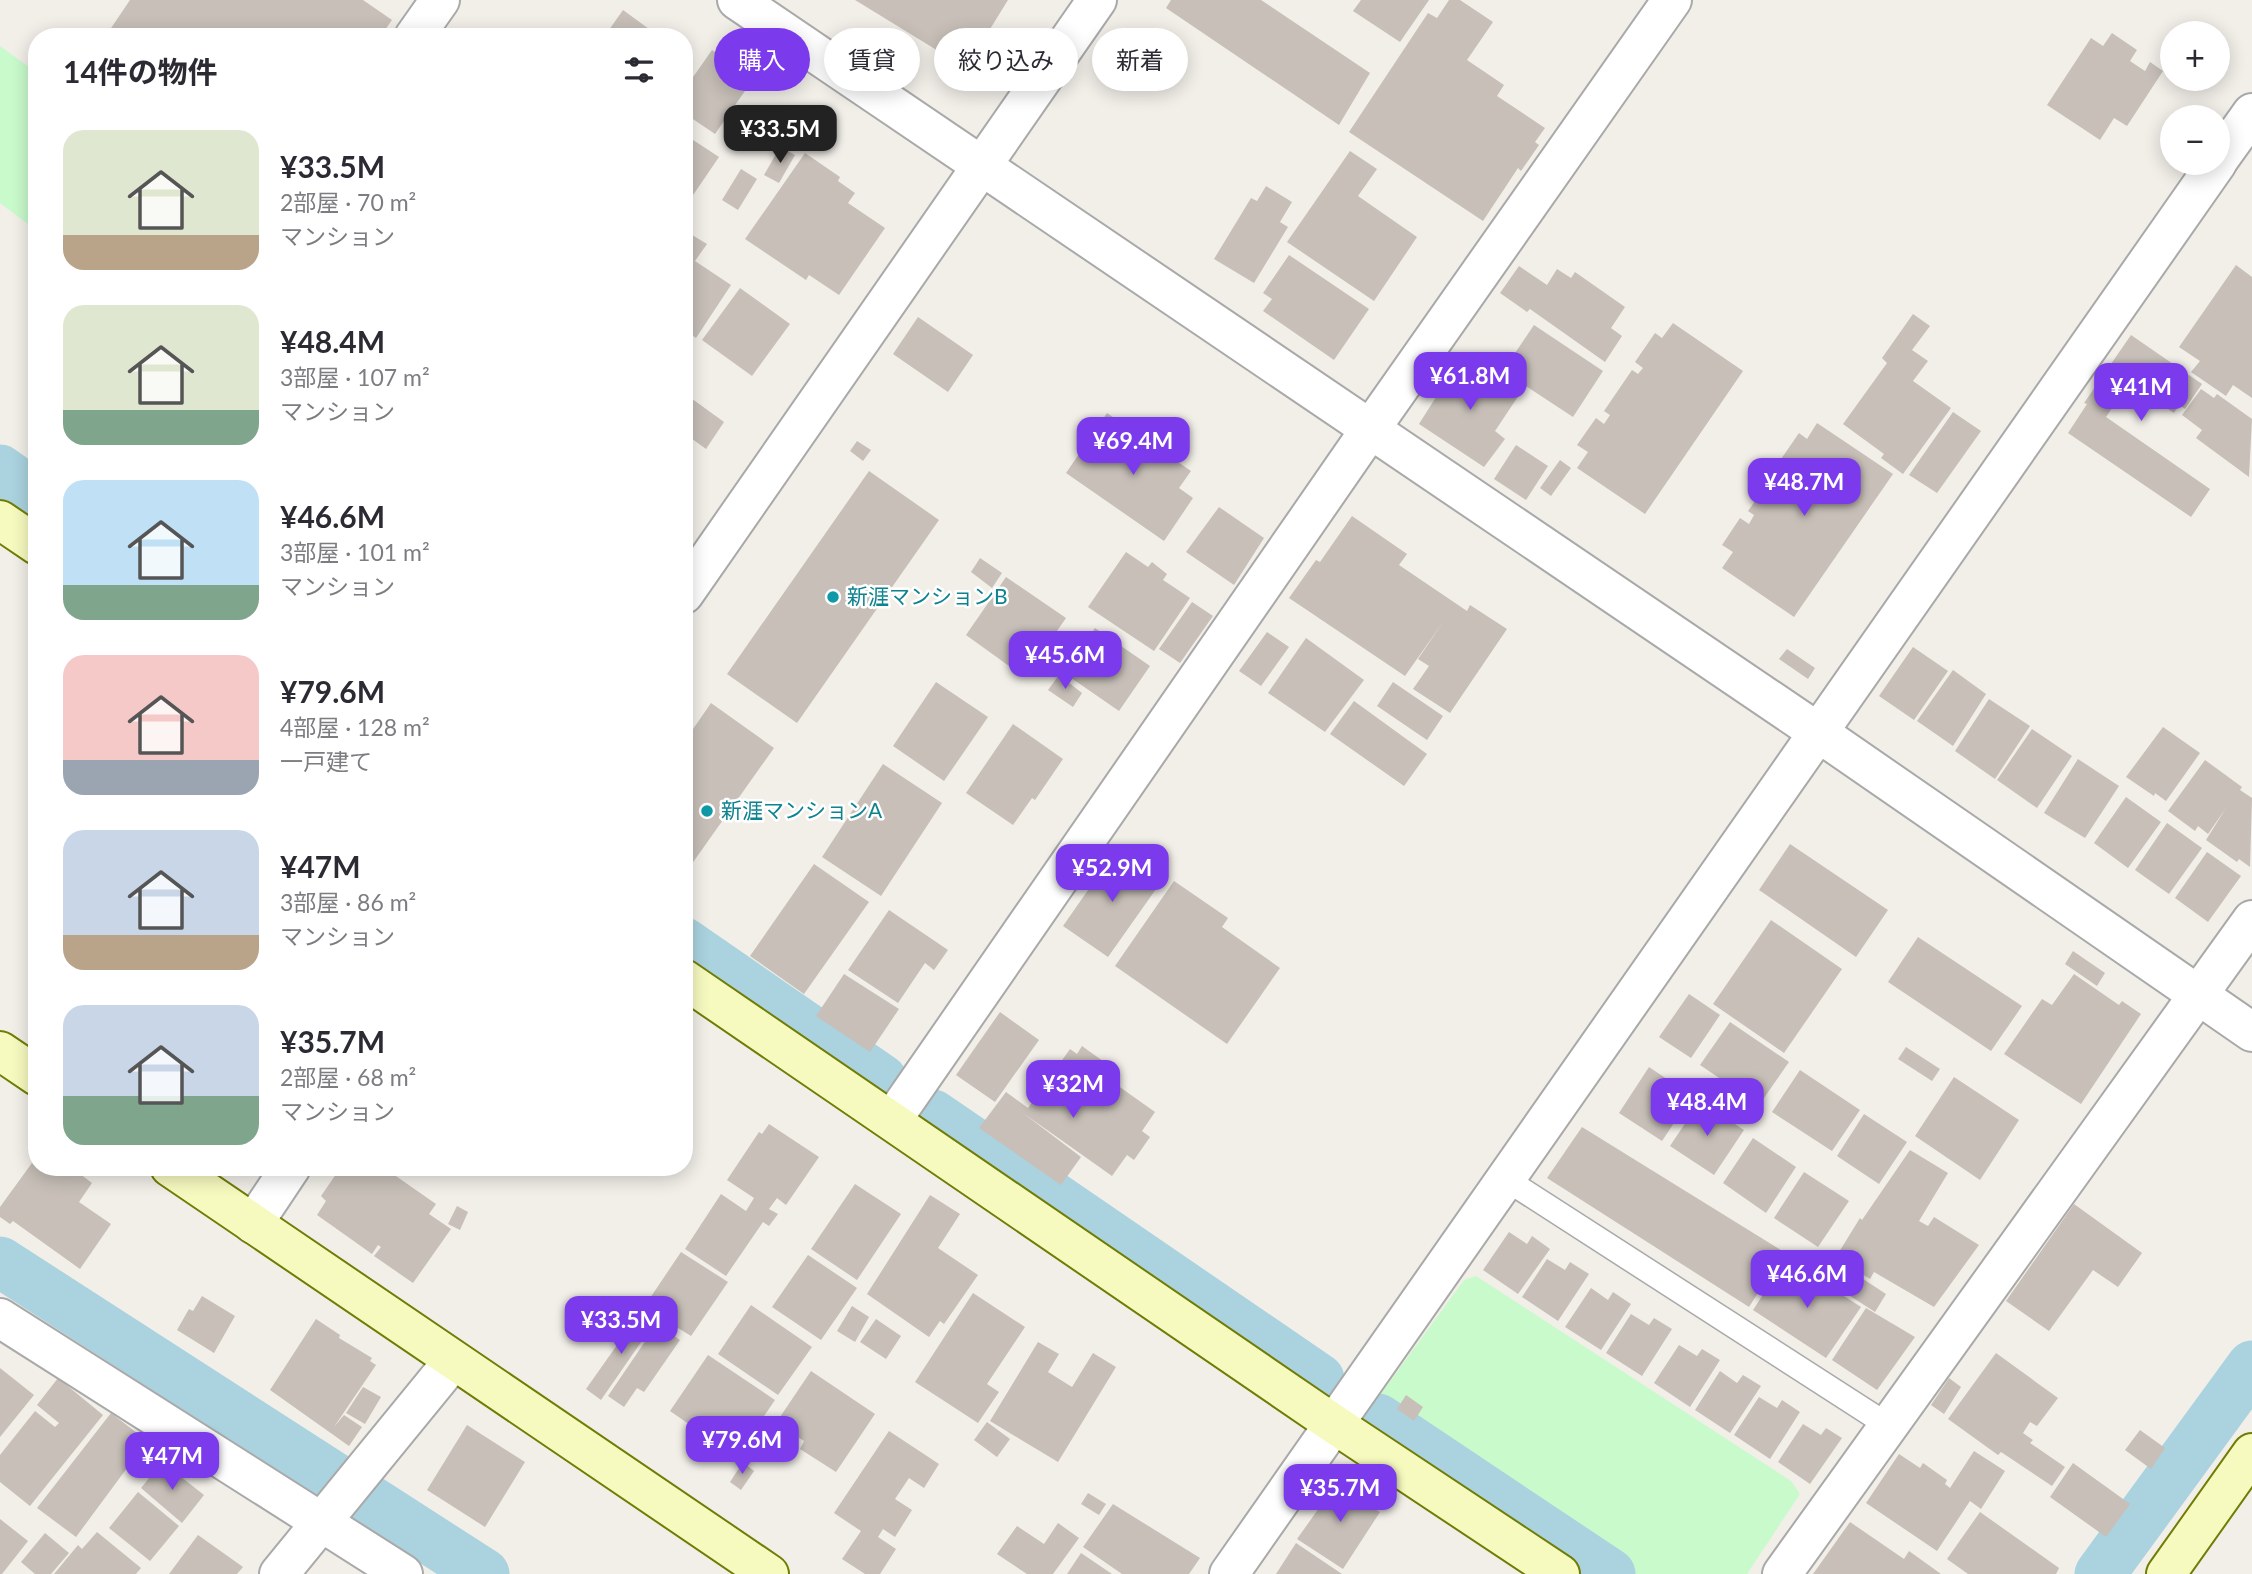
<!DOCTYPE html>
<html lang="ja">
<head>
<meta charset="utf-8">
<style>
  :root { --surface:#fff; --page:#f2f2f3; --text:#2b2b33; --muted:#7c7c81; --accent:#7c3aed }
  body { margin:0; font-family:Lato,"Noto Sans JP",sans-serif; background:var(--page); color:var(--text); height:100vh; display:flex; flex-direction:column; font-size:26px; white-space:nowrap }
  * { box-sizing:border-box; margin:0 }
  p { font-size:23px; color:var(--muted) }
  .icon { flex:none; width:38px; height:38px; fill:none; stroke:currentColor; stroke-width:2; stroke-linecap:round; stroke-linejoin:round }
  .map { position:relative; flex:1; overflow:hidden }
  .drawer { position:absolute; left:28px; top:28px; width:665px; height:1148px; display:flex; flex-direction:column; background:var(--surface); border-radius:28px; box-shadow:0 4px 18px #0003 }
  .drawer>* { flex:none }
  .guide { position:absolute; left:714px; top:28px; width:665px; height:63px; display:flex; gap:14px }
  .tools { position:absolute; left:2160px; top:21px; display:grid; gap:14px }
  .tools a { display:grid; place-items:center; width:70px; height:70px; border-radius:50%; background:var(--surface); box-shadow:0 4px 18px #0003; font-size:35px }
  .price { position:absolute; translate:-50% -60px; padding:0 16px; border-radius:14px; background:var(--accent); color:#fff; font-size:23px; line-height:46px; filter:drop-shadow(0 2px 4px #0008) }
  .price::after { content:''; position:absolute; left:50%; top:42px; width:21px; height:16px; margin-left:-10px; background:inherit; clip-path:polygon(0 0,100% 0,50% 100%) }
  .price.current { background:#222; color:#fff }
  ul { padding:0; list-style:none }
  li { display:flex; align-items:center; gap:21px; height:175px; padding:0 35px }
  li span { display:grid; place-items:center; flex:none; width:196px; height:140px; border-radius:21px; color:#555 }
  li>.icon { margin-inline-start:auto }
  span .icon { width:84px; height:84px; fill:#fffc; stroke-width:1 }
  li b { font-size:30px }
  h2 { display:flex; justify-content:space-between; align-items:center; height:84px; padding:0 35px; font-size:30px }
  .chip { padding:0 24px; border-radius:32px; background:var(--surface); box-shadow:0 4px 18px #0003; font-size:24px; line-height:63px }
  .chip.current { background:var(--accent); color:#fff }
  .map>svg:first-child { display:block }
  .park { fill:#c8facc }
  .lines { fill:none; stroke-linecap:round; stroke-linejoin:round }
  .canal { stroke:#aad3df; stroke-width:51 }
  .building { fill:#c7bfb8 }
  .lane-casing { stroke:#a9a9a9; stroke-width:26 }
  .street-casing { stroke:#a9a9a9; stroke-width:42 }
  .secondary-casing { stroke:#707d05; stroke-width:42 }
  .lane { stroke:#fff; stroke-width:23 }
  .street { stroke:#fff; stroke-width:38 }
  .secondary { stroke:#f7fabf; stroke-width:38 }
  .culture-dot { fill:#0f9aa8; stroke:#fff; stroke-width:2.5 }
  .labels { text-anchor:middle; stroke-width:5; stroke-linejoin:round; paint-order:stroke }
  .culture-label { font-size:21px; fill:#0d838f; stroke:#fff; text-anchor:start }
</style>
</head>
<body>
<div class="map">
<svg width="2252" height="1574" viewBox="0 0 2252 1574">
  <rect width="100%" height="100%" fill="#f2efe9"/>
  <!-- park -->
  <g class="park">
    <polygon points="0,46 37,73 37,231 0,203"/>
    <polygon points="1476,1276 1791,1481 1800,1494 1747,1574 1634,1574 1382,1409 1380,1395 1464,1280"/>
  </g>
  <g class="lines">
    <!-- canal -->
    <g class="canal">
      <polyline points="0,470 37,496"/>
      <polyline points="684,943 882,1080"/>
      <polyline points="933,1115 1319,1379"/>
      <polyline points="0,1262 484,1574"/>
      <polyline points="1378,1419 1610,1574"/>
      <polyline points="2100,1574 2252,1366"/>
    </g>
  </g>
  <!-- building -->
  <g class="building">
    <polygon points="130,0 363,0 392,20 380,37 105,37"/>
    <polygon points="855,0 1008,0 966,68"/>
    <polygon points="1171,0 1261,0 1370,73 1339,125 1166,8"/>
    <polygon points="1361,0 1429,0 1400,42 1353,11"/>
    <polygon points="1449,0 1460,0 1493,22 1467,60 1504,85 1497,96 1545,128 1535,142 1539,145 1521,171 1518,168 1483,221 1349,132 1428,13 1437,18"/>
    <polygon points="623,10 660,37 604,37"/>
    <polygon points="2112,33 2137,50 2130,61 2145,71 2150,62 2163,71 2127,126 2114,118 2100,140 2047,105 2091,38 2103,46"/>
    <polygon points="712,50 754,78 715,134 684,113 684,90"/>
    <polygon points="684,134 719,157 689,201 684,198"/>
    <polygon points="780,147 795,155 779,183 764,175"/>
    <polygon points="1350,151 1377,169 1358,196 1417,237 1374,301 1287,242"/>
    <polygon points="805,153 840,177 838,181 855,193 848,203 885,228 839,295 809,275 806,280 745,239"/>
    <polygon points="741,169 757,179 738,210 722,200"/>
    <polygon points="1266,186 1292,202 1280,222 1288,227 1254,283 1214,259 1251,198 1257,201"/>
    <polygon points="684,230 707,244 695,261 731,285 696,338 684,330"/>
    <polygon points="1289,255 1369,309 1334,360 1263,311 1272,299 1263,293"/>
    <polygon points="2236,265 2252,277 2252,398 2233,385 2226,396 2191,372 2200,361 2179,347"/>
    <polygon points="1519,266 1547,285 1557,269 1571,278 1575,272 1625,307 1611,328 1622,336 1605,362 1530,309 1527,312 1500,293"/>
    <polygon points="740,288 790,324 752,376 702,340"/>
    <polygon points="1913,314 1930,326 1912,350 1928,361 1913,381 1951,408 1903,474 1881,458 1884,454 1843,424 1887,363 1882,358"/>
    <polygon points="918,317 973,355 948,392 893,354"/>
    <polygon points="1673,323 1743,371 1645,514 1577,468 1588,452 1577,445 1596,418 1604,424 1610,415 1604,411 1632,370 1638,374 1643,368 1635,362 1655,333 1662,338"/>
    <polygon points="1534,325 1603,371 1573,417 1503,371"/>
    <polygon points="2131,335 2202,384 2185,409 2179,405 2174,413 2129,383 2106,417 2210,489 2191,517 2068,433 2087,404 2084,403"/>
    <polygon points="1462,356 1519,395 1495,431 1505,439 1484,467 1419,424"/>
    <polygon points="2201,389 2214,398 2217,394 2252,419 2249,477 2196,438 2202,430 2182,415"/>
    <polygon points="684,393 724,422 706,449 684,433"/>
    <polygon points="1953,412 1981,431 1937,493 1909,475"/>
    <polygon points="1107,413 1191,471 1179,488 1193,498 1164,541 1066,473"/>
    <polygon points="1817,423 1893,474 1794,617 1722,568 1733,552 1722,545 1740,518 1749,524 1754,515 1748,511 1777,470 1782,474 1787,468 1779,462 1799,433 1807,439"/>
    <polygon points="857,441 871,450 863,461 850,451"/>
    <polygon points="1516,445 1548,466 1526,500 1494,479"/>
    <polygon points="1560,460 1571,468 1551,496 1540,488"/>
    <polygon points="869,471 939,520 797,723 727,674"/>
    <polygon points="1219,507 1264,538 1234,585 1186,552"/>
    <polygon points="1352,516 1407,554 1399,565 1467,611 1470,605 1507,629 1450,713 1413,689 1429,666 1418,659 1443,622 1405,676 1289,598 1316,560 1320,562"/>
    <polygon points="1126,552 1148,567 1152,562 1167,574 1163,580 1190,598 1154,651 1088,607"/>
    <polygon points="980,558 1002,573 992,588 971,572"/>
    <polygon points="1006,577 1066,618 1030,670 1014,659 1009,666 966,635"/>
    <polygon points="1192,602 1213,616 1180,663 1159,649"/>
    <polygon points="1095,628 1150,666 1119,711 1064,673"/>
    <polygon points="1267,632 1289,647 1261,686 1239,671"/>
    <polygon points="1306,638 1364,680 1325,732 1268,693"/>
    <polygon points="1913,647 1948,671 1914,720 1879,696"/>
    <polygon points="1787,649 1815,668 1808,679 1779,659"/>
    <polygon points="1953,670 1986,694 1953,746 1917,721"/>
    <polygon points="1059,675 1082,693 1073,707 1048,690"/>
    <polygon points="936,682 988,717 944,781 893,746"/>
    <polygon points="1393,682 1443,716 1427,740 1377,706"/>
    <polygon points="1989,699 2030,726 1995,779 1955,751"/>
    <polygon points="1354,701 1427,754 1404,786 1330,734"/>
    <polygon points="711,703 774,748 684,875 684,742"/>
    <polygon points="1013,724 1063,759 1035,800 1032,798 1013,825 966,793"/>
    <polygon points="2163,727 2200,753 2166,801 2155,793 2154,796 2126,777"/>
    <polygon points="2032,729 2072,756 2037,808 1997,780"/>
    <polygon points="2078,759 2119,786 2085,838 2044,813"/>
    <polygon points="2205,760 2242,787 2240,790 2252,798 2250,867 2239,859 2237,862 2206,840 2226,808 2208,834 2198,826 2195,831 2168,811"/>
    <polygon points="883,764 942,803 881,896 822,857"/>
    <polygon points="2126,797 2161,822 2128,868 2094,843"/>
    <polygon points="2167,823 2202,848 2169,894 2135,870"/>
    <polygon points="1790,844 1888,910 1856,957 1759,890"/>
    <polygon points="1116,850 1161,882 1108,957 1063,926"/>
    <polygon points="2207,852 2241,876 2208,922 2175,898"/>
    <polygon points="814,864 869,902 804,994 750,956"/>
    <polygon points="1174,881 1228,918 1222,927 1280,968 1227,1044 1115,966"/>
    <polygon points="889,910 948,950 934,970 925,963 898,1003 848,970"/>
    <polygon points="1771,920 1842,969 1784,1053 1713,1004"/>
    <polygon points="1918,937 2022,1006 1991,1051 1888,982"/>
    <polygon points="2073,951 2105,973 2097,986 2065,964"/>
    <polygon points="844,974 899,1009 870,1052 816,1016"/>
    <polygon points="2074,974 2119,1005 2122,1001 2141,1014 2081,1104 2004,1054 2042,999 2052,1005"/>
    <polygon points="1689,994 1720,1015 1691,1058 1659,1037"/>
    <polygon points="1000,1012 1039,1040 995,1102 956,1075"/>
    <polygon points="1730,1022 1789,1062 1759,1105 1700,1065"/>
    <polygon points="1082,1046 1107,1064 1100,1073 1155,1112 1142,1131 1150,1137 1134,1160 1127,1155 1112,1176 1023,1113 1081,1157 1061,1185 979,1128 1006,1092 1028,1108 1070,1049 1077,1054"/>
    <polygon points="1906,1047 1940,1069 1932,1081 1898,1059"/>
    <polygon points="1649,1067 1692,1096 1662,1141 1619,1113"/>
    <polygon points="1800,1070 1860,1110 1832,1151 1772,1112"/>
    <polygon points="1954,1077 2019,1120 1980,1180 1915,1136"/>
    <polygon points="1700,1101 1744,1130 1714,1175 1670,1146"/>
    <polygon points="1864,1114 1907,1142 1879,1184 1837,1156"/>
    <polygon points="769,1124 819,1157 786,1205 777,1198 769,1209 778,1214 769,1226 763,1222 726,1276 685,1249 721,1194 746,1211 754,1198 727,1180 759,1132 762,1134"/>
    <polygon points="1582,1127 1784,1252 1749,1307 1547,1178"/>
    <polygon points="1753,1138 1796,1167 1766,1213 1723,1183"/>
    <polygon points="1910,1150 1948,1173 1919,1221 1928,1226 1934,1217 1979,1245 1934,1307 1874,1272 1870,1279 1836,1257 1860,1218 1862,1220"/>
    <polygon points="37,1156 37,1167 71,1167 92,1183 79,1202 111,1224 80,1269 13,1221 10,1224 0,1217 0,1207"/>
    <polygon points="341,1167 383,1167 436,1204 429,1214 451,1229 413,1283 374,1256 381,1247 378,1245 372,1254 317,1215 326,1201 321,1196"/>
    <polygon points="1804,1172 1849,1201 1818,1247 1774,1218"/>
    <polygon points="855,1184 901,1214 857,1280 811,1249"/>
    <polygon points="930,1195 960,1214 938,1248 978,1275 944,1324 940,1321 929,1337 867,1294"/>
    <polygon points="2074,1204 2142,1253 2118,1287 2093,1270 2049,1331 2006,1301"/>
    <polygon points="457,1206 468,1212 460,1230 448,1224"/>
    <polygon points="1509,1232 1527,1244 1532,1236 1550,1249 1518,1294 1483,1270"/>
    <polygon points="681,1252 728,1282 691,1336 644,1307"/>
    <polygon points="1825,1254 1886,1294 1875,1312 1813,1272"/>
    <polygon points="808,1255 857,1288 821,1340 772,1307"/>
    <polygon points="1547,1259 1565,1270 1570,1262 1589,1274 1558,1321 1522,1297"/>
    <polygon points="1783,1264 1802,1276 1805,1271 1861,1307 1826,1358 1753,1310"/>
    <polygon points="1591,1288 1608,1300 1613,1292 1631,1304 1601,1350 1565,1327"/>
    <polygon points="973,1293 1025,1327 987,1384 999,1392 978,1423 915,1382"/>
    <polygon points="202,1296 235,1316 214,1353 177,1330 189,1309 193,1311"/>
    <polygon points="751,1305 812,1347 778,1395 718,1354"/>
    <polygon points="852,1306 869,1317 855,1342 837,1331"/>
    <polygon points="1866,1308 1915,1337 1877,1390 1832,1360"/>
    <polygon points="641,1311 655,1322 601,1400 586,1389"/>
    <polygon points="1631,1314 1649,1325 1654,1318 1672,1329 1642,1376 1606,1353"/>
    <polygon points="316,1319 340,1335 339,1338 372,1358 370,1361 376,1365 334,1427 344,1415 362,1427 349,1446 270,1390"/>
    <polygon points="876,1319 901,1336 886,1359 860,1342"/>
    <polygon points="657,1324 680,1340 644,1392 637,1388 624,1407 608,1396"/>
    <polygon points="1038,1342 1059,1354 1048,1372 1072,1387 1093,1353 1116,1367 1058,1462 990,1421"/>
    <polygon points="1679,1345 1697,1356 1702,1349 1720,1360 1690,1407 1654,1383"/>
    <polygon points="1996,1353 2058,1398 2037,1426 2030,1422 2023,1433 2033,1440 2030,1443 2065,1467 2052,1486 2001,1452 1998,1455 1948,1419"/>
    <polygon points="708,1355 775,1400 736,1457 670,1411"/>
    <polygon points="0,1368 34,1395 0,1437"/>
    <polygon points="811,1371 875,1414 836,1472 800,1449 804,1441 776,1423"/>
    <polygon points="1720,1371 1737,1383 1743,1375 1761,1386 1730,1433 1695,1410"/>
    <polygon points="58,1378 103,1415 30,1506 0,1482 0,1455 35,1411 55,1427 59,1423 37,1405"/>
    <polygon points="1949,1378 1961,1387 1944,1414 1931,1405"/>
    <polygon points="363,1387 381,1397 365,1424 346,1413"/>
    <polygon points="1406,1395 1423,1407 1414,1421 1397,1409"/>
    <polygon points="1759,1397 1777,1408 1782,1400 1800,1412 1770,1459 1734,1435"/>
    <polygon points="111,1413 150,1443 132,1466 130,1464 76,1537 37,1508"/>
    <polygon points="987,1422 1010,1439 997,1457 974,1440"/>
    <polygon points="1803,1424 1821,1435 1826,1428 1842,1438 1810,1484 1778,1462"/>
    <polygon points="467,1425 525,1462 485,1527 427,1490"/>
    <polygon points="2140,1430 2165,1448 2151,1469 2125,1450"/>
    <polygon points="889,1431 939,1464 924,1488 909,1478 895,1499 912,1510 895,1537 883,1529 878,1537 896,1549 880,1574 865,1574 842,1559 861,1531 834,1513"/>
    <polygon points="1974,1451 2005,1471 1981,1509 1970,1501 1937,1551 1866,1503 1899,1454 1920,1468 1923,1463 1947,1480 1945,1484 1950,1488"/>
    <polygon points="162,1462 204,1495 182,1523 141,1488"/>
    <polygon points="743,1462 754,1471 741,1490 730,1482"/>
    <polygon points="2073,1463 2130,1504 2106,1537 2050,1497"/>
    <polygon points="1349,1483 1375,1500 1371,1507 1380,1512 1343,1569 1297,1539 1334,1487"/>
    <polygon points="138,1492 179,1526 150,1561 109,1528"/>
    <polygon points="1088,1493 1106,1504 1099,1515 1081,1504"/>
    <polygon points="1113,1504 1200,1558 1189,1574 1122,1574 1083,1547"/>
    <polygon points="1980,1512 2059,1568 2056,1574 1968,1574 1947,1559"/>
    <polygon points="0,1519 28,1541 2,1574 0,1574"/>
    <polygon points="1850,1522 1904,1559 1909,1551 1941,1574 1813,1574"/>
    <polygon points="1058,1523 1079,1538 1053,1574 1027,1574 997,1554 1017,1526 1044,1544"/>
    <polygon points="97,1532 141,1568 136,1574 54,1574 78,1545 82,1549"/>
    <polygon points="45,1533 69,1553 51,1574 35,1574 21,1562"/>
    <polygon points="198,1535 243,1567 237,1574 169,1574"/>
    <polygon points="1296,1543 1342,1574 1276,1574"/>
    <polygon points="1081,1553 1112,1574 1067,1574"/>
  </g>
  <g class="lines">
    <!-- lane casing -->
    <g class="lane-casing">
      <polyline id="lane" points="1504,1178 1889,1426"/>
    </g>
    <!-- street casing -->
    <g class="street-casing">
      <g id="street">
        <polyline points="737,0 1819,733 2252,1032"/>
        <polyline points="414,37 440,0"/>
        <polyline points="2217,162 2252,113"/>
        <polyline points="684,594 1097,0"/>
        <polyline points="892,1120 1369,431 1672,0"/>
        <polyline points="253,1224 291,1167"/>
        <polyline points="0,1318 403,1574"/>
        <polyline points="279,1574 453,1361"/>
        <polyline points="1229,1574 2217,163"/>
        <polyline points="1782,1574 2252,920"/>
      </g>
    </g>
    <!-- secondary casing -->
    <g class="secondary-casing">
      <g id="secondary">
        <polyline points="0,520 37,545"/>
        <polyline points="684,979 1334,1424 1560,1574"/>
        <polyline points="0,1051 37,1076"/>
        <polyline points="170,1167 769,1574"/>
        <polyline points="2166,1574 2252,1453"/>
      </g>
    </g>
    <!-- lane -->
    <use href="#lane" class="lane"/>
    <!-- street -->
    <use href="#street" class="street"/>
    <!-- secondary -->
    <use href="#secondary" class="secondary"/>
  </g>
  <!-- markers -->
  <g class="culture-dot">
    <circle cx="833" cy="597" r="7"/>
    <circle cx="707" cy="811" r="7"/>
  </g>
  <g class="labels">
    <!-- culture labels -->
    <g class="culture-label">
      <text x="847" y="604">新涯マンションB</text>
      <text x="721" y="818">新涯マンションA</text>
    </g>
  </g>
</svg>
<div class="tools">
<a>+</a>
<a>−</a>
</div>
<b class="price current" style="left:780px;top:165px">¥33.5M</b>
<b class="price" style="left:1470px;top:412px">¥61.8M</b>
<b class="price" style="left:2141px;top:423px">¥41M</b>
<b class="price" style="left:1133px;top:477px">¥69.4M</b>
<b class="price" style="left:1804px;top:518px">¥48.7M</b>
<b class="price" style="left:1065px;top:691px">¥45.6M</b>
<b class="price" style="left:1112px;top:904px">¥52.9M</b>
<b class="price" style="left:1073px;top:1120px">¥32M</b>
<b class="price" style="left:1707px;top:1138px">¥48.4M</b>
<b class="price" style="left:1807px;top:1310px">¥46.6M</b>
<b class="price" style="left:621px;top:1356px">¥33.5M</b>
<b class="price" style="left:742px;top:1476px">¥79.6M</b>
<b class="price" style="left:172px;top:1492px">¥47M</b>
<b class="price" style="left:1340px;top:1524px">¥35.7M</b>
<div class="guide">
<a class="chip current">購入</a>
<a class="chip">賃貸</a>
<a class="chip">絞り込み</a>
<a class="chip">新着</a>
</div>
<section class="drawer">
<h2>14件の物件<svg class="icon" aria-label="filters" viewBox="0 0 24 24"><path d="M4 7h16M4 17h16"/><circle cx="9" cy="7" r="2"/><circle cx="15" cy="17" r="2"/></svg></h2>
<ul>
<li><span style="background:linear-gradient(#dfe7d0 75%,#b9a48a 0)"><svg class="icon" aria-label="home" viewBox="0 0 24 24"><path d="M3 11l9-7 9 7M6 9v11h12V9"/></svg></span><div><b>¥33.5M</b><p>2部屋 · 70 m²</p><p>マンション</p></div></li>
<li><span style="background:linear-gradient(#dfe7d0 75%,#7fa58c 0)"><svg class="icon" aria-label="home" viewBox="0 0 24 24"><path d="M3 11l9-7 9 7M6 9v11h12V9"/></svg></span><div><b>¥48.4M</b><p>3部屋 · 107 m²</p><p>マンション</p></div></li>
<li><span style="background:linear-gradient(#bfe0f5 75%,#7fa58c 0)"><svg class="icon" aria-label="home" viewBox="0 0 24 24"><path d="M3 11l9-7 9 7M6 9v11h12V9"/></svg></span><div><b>¥46.6M</b><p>3部屋 · 101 m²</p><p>マンション</p></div></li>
<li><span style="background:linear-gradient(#f6c9c9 75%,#9aa5b1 0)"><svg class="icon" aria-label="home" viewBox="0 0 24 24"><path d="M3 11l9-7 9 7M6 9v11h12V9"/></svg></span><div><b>¥79.6M</b><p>4部屋 · 128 m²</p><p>一戸建て</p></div></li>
<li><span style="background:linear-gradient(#c9d6e8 75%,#b9a48a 0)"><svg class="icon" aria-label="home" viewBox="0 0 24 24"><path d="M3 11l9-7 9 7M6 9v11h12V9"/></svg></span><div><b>¥47M</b><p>3部屋 · 86 m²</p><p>マンション</p></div></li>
<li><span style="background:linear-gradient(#c9d6e8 65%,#7fa58c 0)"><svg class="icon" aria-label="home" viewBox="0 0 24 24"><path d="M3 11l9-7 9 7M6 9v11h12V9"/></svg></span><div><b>¥35.7M</b><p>2部屋 · 68 m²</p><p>マンション</p></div></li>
</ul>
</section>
</div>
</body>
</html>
